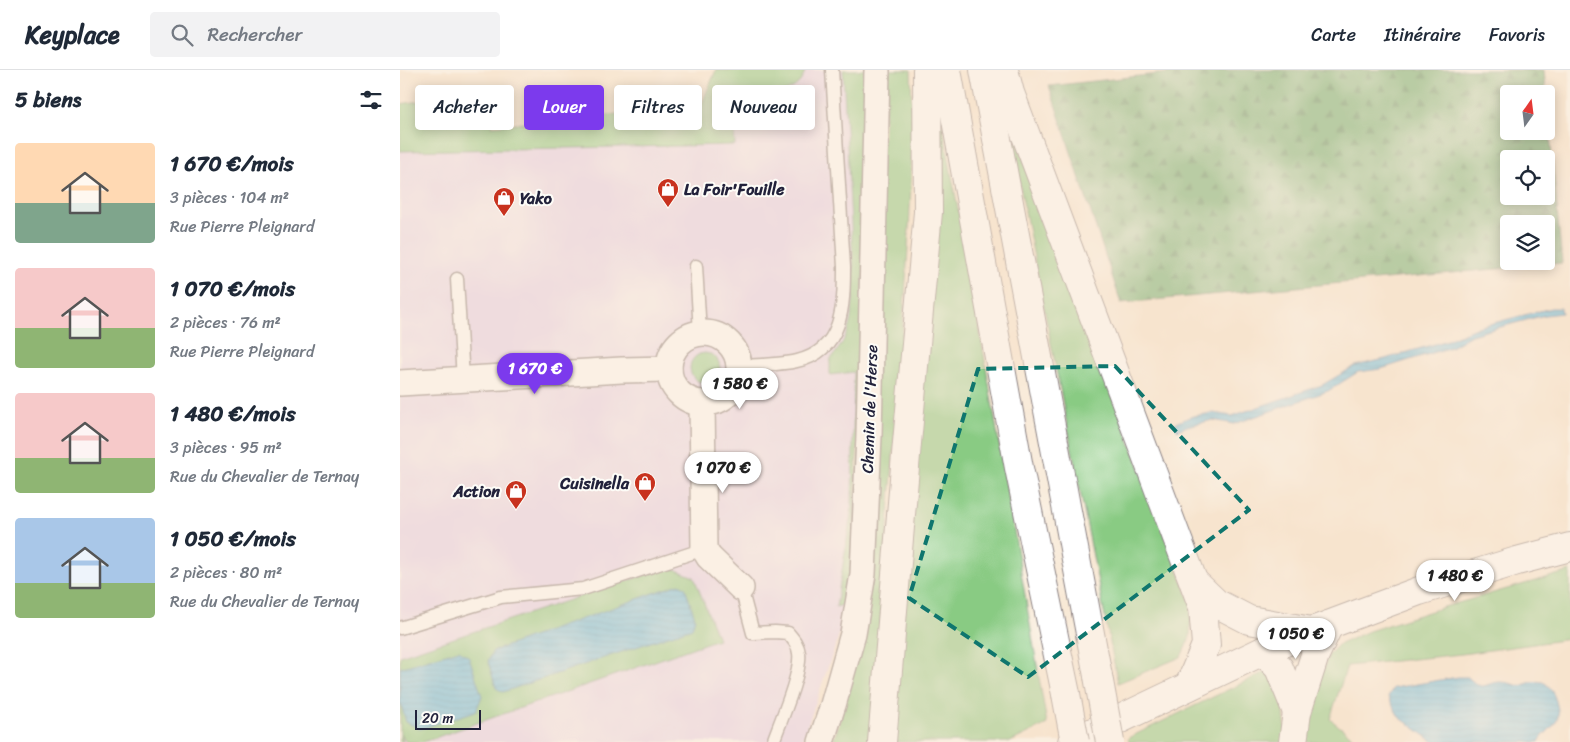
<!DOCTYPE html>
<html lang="fr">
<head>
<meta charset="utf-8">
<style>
  :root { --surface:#fff; --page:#f2f2f3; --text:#1f2937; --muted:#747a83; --line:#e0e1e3; --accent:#7c3aed }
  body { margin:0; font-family:Sriracha,sans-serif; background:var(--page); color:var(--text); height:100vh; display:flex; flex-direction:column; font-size:19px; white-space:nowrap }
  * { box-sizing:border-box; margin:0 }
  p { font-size:16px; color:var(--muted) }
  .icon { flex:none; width:28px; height:28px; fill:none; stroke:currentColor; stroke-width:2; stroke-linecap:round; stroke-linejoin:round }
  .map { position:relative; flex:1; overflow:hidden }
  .details { display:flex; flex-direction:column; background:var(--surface); width:400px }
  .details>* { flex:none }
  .banner { position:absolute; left:15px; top:15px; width:475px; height:45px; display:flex; gap:10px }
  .needle { width:32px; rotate:14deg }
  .controls { position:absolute; left:1100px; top:15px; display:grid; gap:10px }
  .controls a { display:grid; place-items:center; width:55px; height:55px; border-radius:5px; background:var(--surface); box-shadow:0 2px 12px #0003; font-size:25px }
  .scale { position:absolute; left:15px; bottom:12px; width:66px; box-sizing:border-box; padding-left:5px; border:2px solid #22223b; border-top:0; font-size:14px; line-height:18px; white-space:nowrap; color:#22223b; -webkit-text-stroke:4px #fdfcf7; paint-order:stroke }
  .price { position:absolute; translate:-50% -42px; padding:0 11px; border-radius:18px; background:#fff; color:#222; font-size:16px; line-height:32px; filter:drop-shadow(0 1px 2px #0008) }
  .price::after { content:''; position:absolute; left:50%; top:30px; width:15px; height:11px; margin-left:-8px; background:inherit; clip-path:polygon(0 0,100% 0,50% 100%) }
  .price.current { background:var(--accent); color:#fff }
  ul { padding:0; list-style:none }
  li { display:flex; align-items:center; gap:15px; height:125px; padding:0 15px }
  li span { display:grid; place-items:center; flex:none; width:140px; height:100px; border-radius:5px; color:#555 }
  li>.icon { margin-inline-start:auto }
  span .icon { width:60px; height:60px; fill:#fffc; stroke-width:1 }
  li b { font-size:21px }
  h2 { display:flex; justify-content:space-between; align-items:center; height:60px; padding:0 15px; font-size:21px }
  .chip { padding:0 18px; border-radius:5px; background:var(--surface); box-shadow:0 2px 12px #0003; font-size:18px; line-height:45px }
  .chip.current { background:var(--accent); color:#fff }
  header { display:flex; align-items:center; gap:30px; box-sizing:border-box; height:70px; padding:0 25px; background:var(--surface); border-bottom:1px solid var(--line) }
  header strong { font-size:24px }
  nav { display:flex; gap:28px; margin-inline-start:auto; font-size:18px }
  .search { width:350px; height:45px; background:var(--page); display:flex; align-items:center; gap:12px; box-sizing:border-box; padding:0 18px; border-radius:5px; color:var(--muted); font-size:19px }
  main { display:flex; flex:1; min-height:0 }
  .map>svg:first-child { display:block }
  .built { fill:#e5d3f1 }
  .grass { fill:#89cb83; stroke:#56765f }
  .forest { fill:url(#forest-firs); stroke:#486856; fill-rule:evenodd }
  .water { fill:url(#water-rules); stroke:#446f8e }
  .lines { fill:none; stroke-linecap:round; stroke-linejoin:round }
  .lane-casing { stroke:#8c8384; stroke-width:15 }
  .street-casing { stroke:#8c8384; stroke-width:28 }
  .secondary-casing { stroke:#8c8384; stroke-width:30 }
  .primary-casing { stroke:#8c8384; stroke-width:30 }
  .lane { stroke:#fff; stroke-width:12 }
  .street { stroke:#fff; stroke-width:25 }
  .secondary { stroke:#fff; stroke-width:28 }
  .primary { stroke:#fff; stroke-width:28 }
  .primary-bridge-casing { stroke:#8c8384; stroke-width:30; stroke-linecap:butt }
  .primary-bridge { stroke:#fff; stroke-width:28 }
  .marked { fill:none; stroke:#0f766e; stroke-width:4; stroke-dasharray:10 6; stroke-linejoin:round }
  .labels { text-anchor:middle; stroke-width:4; stroke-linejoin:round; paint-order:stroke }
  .poi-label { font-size:16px; font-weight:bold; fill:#22223b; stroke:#fdfcf7; text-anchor:start }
  .street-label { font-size:16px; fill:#22223b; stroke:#fdfcf7 }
</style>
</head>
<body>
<header>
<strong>Keyplace</strong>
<div class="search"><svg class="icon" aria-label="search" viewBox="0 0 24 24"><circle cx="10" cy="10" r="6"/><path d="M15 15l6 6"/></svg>Rechercher</div>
<nav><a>Carte</a><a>Itinéraire</a><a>Favoris</a></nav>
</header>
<main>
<section class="details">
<h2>5 biens<svg class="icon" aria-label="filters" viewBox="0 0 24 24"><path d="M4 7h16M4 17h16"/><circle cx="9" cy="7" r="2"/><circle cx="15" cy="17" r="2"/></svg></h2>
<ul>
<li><span style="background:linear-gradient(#ffd9b3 60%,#7fa58c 0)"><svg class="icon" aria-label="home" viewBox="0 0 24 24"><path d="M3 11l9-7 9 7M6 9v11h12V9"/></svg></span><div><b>1 670 €/mois</b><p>3 pièces · 104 m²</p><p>Rue Pierre Pleignard</p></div></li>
<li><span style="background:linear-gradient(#f6c9c9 60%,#8fb573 0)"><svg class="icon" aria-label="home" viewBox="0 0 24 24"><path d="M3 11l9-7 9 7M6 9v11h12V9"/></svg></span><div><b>1 070 €/mois</b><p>2 pièces · 76 m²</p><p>Rue Pierre Pleignard</p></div></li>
<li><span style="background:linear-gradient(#f6c9c9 65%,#8fb573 0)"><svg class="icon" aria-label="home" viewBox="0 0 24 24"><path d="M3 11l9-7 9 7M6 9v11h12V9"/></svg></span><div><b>1 480 €/mois</b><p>3 pièces · 95 m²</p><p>Rue du Chevalier de Ternay</p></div></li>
<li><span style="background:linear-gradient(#a9c7e8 65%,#8fb573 0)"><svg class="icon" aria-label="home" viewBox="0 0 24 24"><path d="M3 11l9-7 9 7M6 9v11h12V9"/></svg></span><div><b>1 050 €/mois</b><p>2 pièces · 80 m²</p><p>Rue du Chevalier de Ternay</p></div></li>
</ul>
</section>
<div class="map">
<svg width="1170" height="672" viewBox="0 0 1170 672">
  <defs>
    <pattern id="forest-firs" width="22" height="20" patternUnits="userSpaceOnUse" patternTransform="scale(1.25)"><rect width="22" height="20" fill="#6eaf71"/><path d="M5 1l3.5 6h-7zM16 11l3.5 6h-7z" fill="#5a8e5e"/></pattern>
    <pattern id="water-rules" width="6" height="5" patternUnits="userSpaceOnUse" patternTransform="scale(1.25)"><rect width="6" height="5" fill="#65bce2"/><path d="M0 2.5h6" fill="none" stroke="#57a1c3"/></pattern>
  </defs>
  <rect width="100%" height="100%" fill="#fdfcf7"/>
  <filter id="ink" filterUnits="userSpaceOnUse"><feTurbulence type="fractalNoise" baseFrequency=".02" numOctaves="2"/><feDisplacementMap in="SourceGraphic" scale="10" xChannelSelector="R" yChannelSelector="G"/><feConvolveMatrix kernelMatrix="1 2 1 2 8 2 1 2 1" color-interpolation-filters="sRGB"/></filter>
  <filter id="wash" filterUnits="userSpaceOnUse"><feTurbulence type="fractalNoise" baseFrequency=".0096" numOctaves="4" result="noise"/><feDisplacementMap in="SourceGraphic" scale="20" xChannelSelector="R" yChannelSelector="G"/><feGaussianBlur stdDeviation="1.12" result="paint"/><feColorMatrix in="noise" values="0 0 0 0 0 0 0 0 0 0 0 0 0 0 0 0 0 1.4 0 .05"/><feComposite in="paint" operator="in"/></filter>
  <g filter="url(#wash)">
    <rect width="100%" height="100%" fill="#f7e4ce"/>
    <!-- built -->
    <polygon class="built" points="405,0 443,0 461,303 450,533 402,672 0,672 0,81 335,75 332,29 382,23 404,5"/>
    <!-- grass -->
    <g class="grass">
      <path d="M316 0H405C401 29 355 26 332 29L335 75 0 81V34L87 21 92 56 301 36Z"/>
      <path d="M443 0H468L461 303 450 533 436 537 452 439 454 302 430 305V290C439 279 447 267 450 253 457 221 452 186 451 153 448 102 446 51 443 0Z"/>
      <path d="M488 0H511C515 99 507 196 500 295 491 421 481 546 471 672H433L441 647Z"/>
      <polygon points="535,13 578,250 647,654 610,672 491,672"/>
      <polygon points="605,40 791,534 790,567 781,587 718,613"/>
      <circle cx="305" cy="298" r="15"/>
      <polygon points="269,497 294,507 318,569 23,672 6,672 1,665 3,672 0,672 0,586"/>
      <polygon points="1170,501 1170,569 1062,584 947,596 930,649 959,672 905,672 909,636 929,584 938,575 969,561 1044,537"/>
      <polygon points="869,600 881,613 887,672 729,672 728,668"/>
    </g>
    <!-- forest -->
    <path class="forest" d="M793 0H1144L1162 193 721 233 649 16ZM1109 24H1146V61H1109ZM1109 89H1146V126H1109ZM1109 154H1146V191H1109Z"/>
    <!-- water -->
    <g class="water">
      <polygon points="1151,238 1161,238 1162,243 1145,245 1071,265 1051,277 981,299 958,302 928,321 834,354 813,350 787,356 778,360 775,353 793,346 813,343 832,346 922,315 955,296 985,289 1045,271 1078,257"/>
      <polygon points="279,514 285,517 295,548 292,558 103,622 96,618 88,591 93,581"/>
      <polygon points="59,580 69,587 82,626 76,641 20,659 6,652 0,631 0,598"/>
      <path d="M1058 607H1068C1084 623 1083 613 1100 612 1107 612 1113 614 1120 616 1140 608 1149 609 1156 631 1157 635 1159 642 1158 647 1155 658 1143 663 1139 672H1034L999 647 988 627 993 618Z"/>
    </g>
  </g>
  <g filter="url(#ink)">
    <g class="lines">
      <!-- lane casing -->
      <g class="lane-casing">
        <g id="lane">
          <polyline points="296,196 300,263"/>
          <polyline points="57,209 63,310"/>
          <path d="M339 296C356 295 381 295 397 291 443 281 444 235 444 197L432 0"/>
          <path d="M341 518 353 563 375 562 388 563C394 570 398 575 399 583 402 602 380 652 373 672"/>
          <polyline points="0,558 101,527 183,519 304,479"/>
        </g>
      </g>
      <!-- street casing -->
      <g class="street-casing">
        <g id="street">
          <circle cx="304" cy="298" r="35"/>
          <polyline points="0,313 222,300 269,299"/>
          <polyline points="302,333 304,479 309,487 341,518"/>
          <polyline points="421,672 433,635 453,564 463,504 469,366 477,0"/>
        </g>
      </g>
      <!-- secondary casing -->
      <g class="secondary-casing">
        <polyline id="secondary" points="672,672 863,581 912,561 1019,521 1117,491 1170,477"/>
      </g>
      <!-- primary casing -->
      <g class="primary-casing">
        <g id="primary">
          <polyline points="547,0 619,398 666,624"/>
          <polyline points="584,0 698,606"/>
          <polyline points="604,0 610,23 803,537 806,575 789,616"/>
          <polyline points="794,512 816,533 849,550 912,561"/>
          <polyline points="863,581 879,598 897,642"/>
          <polyline points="482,672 507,373 528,142 527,0"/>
          <polyline points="893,672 897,642 915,585 929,555"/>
        </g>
      </g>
      <!-- lane -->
      <use href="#lane" class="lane"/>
      <!-- street -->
      <use href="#street" class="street"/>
      <!-- secondary -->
      <use href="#secondary" class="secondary"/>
      <!-- primary -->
      <use href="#primary" class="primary"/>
      <!-- primary-bridge casing -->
      <g class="primary-bridge-casing">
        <g id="primary-bridge">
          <polyline points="698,606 710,672"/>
          <polyline points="666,624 675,672"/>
        </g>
      </g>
      <!-- primary-bridge -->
      <use href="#primary-bridge" class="primary-bridge"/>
    </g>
  </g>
  <!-- marked area -->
  <path d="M0 0H1170V672H0ZM715 296 849 440 628 607 509 528 578 299Z" fill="#f7e4ce" fill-opacity=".55" fill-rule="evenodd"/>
  <path class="marked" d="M715 296 849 440 628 607 509 528 578 299Z"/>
  <!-- icons -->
  <defs>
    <g id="shop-pin" transform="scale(1.125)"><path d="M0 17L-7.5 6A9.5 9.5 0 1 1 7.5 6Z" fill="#c8321e" stroke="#fdfcf7"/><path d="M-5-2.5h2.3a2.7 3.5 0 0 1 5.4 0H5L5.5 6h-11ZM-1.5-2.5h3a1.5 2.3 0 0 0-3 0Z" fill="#fff"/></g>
  </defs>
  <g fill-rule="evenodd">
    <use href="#shop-pin" x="268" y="119"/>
    <use href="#shop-pin" x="104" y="128"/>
    <use href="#shop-pin" x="245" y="413"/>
    <use href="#shop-pin" x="116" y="421"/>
  </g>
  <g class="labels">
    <!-- poi labels -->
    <g class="poi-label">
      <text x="284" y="125">La Foir'Fouille</text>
      <text x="120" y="134">Yako</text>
      <text x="229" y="419" text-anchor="end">Cuisinella</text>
      <text x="100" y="427" text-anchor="end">Action</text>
    </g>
    <!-- street labels -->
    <g class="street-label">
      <text transform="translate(469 339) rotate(-88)" y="6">Chemin de l'Herse</text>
    </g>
  </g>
</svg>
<div class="controls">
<a><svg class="needle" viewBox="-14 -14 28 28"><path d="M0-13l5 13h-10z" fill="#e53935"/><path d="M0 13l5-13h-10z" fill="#747a83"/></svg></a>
<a><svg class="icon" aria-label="locate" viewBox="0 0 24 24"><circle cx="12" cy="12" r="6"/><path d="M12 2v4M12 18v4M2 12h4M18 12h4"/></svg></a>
<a><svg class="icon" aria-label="layers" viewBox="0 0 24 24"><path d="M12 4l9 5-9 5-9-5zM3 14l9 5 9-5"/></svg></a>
</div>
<div class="scale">20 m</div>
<b class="price current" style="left:135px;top:325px">1 670 €</b>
<b class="price" style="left:340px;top:340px">1 580 €</b>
<b class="price" style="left:323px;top:424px">1 070 €</b>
<b class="price" style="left:1055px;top:532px">1 480 €</b>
<b class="price" style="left:896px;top:590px">1 050 €</b>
<div class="banner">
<a class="chip">Acheter</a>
<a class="chip current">Louer</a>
<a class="chip">Filtres</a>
<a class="chip">Nouveau</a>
</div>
</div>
</main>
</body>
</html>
